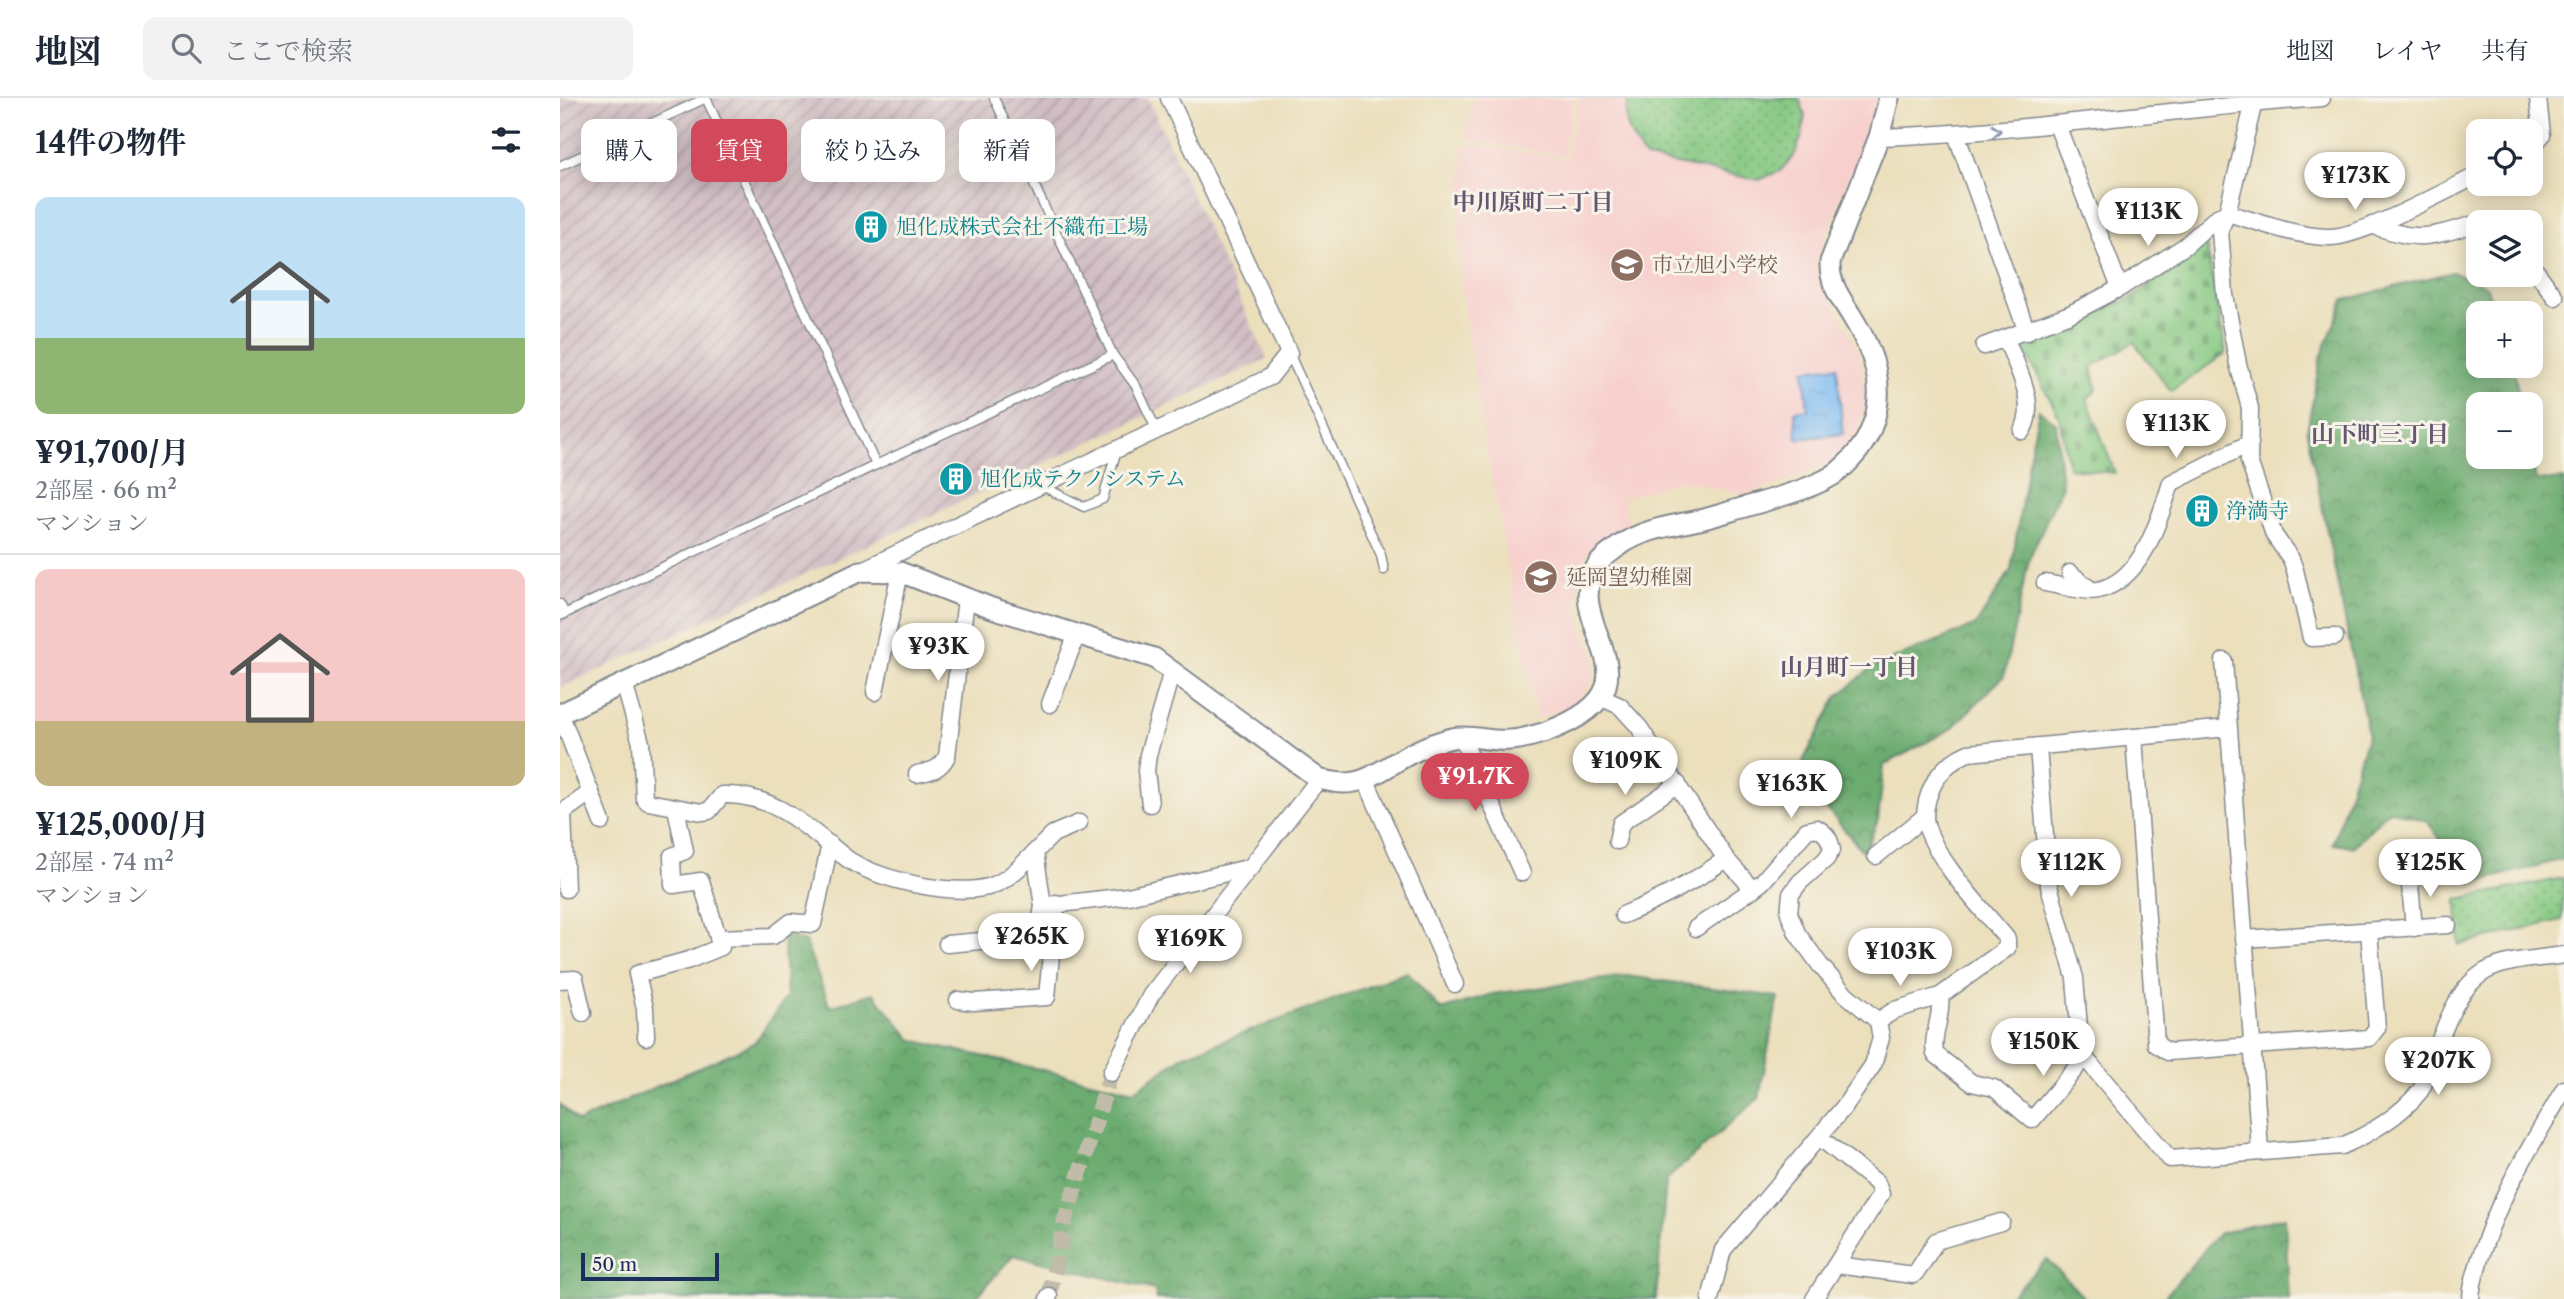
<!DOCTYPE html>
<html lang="ja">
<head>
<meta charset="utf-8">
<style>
  :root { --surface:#fff; --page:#f2f2f3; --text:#1f2937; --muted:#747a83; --line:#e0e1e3; --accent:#d1495b }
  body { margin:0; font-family:"Libre Caslon Text","Noto Serif JP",serif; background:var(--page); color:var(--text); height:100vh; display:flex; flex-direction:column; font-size:26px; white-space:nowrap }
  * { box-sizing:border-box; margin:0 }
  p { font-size:23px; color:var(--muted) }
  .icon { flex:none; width:38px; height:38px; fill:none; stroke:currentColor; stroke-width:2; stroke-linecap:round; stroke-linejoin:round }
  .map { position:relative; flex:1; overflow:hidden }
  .side { display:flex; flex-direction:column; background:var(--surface); width:560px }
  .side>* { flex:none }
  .guide { position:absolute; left:21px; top:21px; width:665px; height:63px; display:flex; gap:14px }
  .buttons { position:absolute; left:1906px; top:21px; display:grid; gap:14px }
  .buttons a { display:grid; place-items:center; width:77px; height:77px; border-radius:14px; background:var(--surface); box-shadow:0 4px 18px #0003; font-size:35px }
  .scale { position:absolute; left:21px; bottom:18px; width:138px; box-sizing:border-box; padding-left:7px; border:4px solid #1b2f5e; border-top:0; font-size:19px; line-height:24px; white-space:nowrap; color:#1b2f5e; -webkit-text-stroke:5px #f7f3e8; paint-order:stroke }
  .price { position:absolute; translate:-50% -60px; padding:0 16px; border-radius:24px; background:#fff; color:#222; font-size:23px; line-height:46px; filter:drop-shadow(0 2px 4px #0008) }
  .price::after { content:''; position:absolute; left:50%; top:42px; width:21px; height:16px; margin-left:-10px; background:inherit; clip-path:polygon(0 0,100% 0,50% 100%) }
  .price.active { background:var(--accent); color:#fff }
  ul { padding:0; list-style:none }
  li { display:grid; align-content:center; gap:14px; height:371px; padding:0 35px }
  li+li { border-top:2px solid var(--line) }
  li span { display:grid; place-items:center; height:217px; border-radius:14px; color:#555 }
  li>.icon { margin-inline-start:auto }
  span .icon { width:126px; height:126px; fill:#fffc; stroke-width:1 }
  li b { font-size:30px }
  h2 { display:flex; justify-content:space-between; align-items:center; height:84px; padding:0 35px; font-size:30px }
  .chip { padding:0 24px; border-radius:14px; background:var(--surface); box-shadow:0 4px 18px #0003; font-size:24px; line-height:63px }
  .chip.active { background:var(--accent); color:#fff }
  header { display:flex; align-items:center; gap:42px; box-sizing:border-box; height:98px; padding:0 35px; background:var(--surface); border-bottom:2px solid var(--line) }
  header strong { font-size:33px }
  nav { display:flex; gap:38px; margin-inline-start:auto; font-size:24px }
  .search { width:490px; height:63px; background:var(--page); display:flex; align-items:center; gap:18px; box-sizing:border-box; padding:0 24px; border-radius:14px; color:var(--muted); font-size:26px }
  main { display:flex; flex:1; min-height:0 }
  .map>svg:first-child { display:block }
  .built { fill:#f7d0ce }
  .industrial { fill:url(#industrial-furrows) }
  .grass { fill:url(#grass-dots); stroke:#507c70; stroke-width:2 }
  .forest { fill:url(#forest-crowns); stroke:#446e66; stroke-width:2 }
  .cemetery { fill:url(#cemetery-stones); stroke:#507c70; stroke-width:2 }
  .water { fill:url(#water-ripples); stroke:#4e76a8; stroke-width:2 }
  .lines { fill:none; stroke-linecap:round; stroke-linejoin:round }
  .minor-tunnel { stroke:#c1bca9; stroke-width:16; stroke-dasharray:16 8; stroke-linecap:butt }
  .service-casing { stroke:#83878d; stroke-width:11 }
  .minor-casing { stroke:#83878d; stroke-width:19 }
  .tertiary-casing { stroke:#83878d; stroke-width:23 }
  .service { stroke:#fff; stroke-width:8 }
  .minor { stroke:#fff; stroke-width:16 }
  .tertiary { stroke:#fff; stroke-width:19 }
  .oneway { stroke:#8d97ae }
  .labels { text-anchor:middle; stroke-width:6; stroke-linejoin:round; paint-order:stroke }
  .culture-label { font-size:21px; fill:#0d838f; stroke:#f7f3e8; text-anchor:start }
  .education-label { font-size:21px; fill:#785e54; stroke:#f7f3e8; text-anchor:start }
  .neighbourhood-label { font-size:23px; font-weight:bold; fill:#635771; stroke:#f7f3e8 }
</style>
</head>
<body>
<header>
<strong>地図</strong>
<div class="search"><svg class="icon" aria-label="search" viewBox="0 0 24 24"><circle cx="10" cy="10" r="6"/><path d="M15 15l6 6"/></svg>ここで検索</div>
<nav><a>地図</a><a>レイヤ</a><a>共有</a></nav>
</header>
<main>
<section class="side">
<h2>14件の物件<svg class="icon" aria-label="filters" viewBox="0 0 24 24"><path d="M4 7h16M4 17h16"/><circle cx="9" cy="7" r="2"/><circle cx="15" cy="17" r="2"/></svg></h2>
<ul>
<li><span style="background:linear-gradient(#bfe0f5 65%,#8fb573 0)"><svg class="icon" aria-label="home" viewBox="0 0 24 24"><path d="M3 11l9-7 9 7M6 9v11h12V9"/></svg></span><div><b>¥91,700/月</b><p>2部屋 · 66 m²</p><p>マンション</p></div></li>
<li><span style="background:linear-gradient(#f6c9c9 70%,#c2b280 0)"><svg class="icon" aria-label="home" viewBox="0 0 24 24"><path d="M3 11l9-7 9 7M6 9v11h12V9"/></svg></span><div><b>¥125,000/月</b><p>2部屋 · 74 m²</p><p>マンション</p></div></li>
</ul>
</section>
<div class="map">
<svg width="2004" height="1201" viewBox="0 0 2004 1201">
  <defs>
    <pattern id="industrial-furrows" width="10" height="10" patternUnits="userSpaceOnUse" patternTransform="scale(1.75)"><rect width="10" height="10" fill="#d2bec4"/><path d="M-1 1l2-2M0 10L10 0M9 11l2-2" fill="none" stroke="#aa9ba2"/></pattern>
    <pattern id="grass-dots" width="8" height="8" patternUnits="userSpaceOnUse" patternTransform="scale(1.75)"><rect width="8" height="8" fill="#85c881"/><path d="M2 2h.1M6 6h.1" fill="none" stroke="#6ca36d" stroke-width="1.8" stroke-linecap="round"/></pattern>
    <pattern id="forest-crowns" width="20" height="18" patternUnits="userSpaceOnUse" patternTransform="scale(1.75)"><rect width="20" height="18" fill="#6cac6f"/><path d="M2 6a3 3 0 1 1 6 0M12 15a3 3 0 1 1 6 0" fill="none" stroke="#588c5e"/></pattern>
    <pattern id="cemetery-stones" width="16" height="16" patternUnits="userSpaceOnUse" patternTransform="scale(1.75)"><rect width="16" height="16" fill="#85c881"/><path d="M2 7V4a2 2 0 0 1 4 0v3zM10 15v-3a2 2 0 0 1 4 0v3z" fill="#6ca36d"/></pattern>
    <pattern id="water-ripples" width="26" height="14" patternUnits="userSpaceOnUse" patternTransform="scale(1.75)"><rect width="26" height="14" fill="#80bdf3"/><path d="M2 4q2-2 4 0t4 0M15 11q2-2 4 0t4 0" fill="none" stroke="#689ac8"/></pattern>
  </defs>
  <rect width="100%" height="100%" fill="#f7f3e8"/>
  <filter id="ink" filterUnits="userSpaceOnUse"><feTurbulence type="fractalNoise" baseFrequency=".0143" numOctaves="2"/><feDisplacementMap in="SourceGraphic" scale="14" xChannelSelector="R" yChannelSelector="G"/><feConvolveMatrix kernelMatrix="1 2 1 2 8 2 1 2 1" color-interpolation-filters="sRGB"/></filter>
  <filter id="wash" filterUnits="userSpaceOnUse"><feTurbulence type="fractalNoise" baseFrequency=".00686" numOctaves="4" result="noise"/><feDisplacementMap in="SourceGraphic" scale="28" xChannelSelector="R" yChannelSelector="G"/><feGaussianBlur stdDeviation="1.57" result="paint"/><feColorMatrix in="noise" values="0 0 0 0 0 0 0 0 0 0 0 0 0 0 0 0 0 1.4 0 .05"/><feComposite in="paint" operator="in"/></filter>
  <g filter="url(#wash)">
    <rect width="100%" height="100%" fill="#ebdfbc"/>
    <!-- built -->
    <g class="built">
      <polygon points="914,0 1014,0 1003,57 905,42"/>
      <polygon points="1018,0 1318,0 1305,42 1254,167 1300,257 1306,301 1298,332 1276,362 1232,380 1185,397 1121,382 1062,400 1069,425 1027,454 1015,500 1022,530 1034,557 1034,578 1024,596 1000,613 976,620 923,331 905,220 899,139 904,46 1006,60"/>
    </g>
    <!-- industrial -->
    <polygon class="industrial" points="0,0 588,0 707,261 0,590"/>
    <!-- grass -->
    <g class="grass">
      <path d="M1069 0H1239L1245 17 1242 37 1234 58 1220 73 1199 82 1086 60C1071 42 1061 24 1069 0Z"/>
      <polygon points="2004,780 2002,822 1899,847 1897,801"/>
    </g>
    <!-- forest -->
    <g class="forest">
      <polygon points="1892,174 1926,188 1937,215 1918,215 1918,268 1953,268 1961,306 1918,306 1918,359 1970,359 1971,355 1976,383 2004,381 2004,761 1912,785 1867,723 1829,712 1793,749 1773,746 1808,636 1747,334 1760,262 1784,202"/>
      <polygon points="1479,312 1496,325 1502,388 1469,461 1444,578 1391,631 1324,667 1318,722 1304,755 1258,700 1243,663 1277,599 1311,570 1416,527 1451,472 1468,365"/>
      <polygon points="223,837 245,844 270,909 313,895 352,942 574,993 623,958 847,874 881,912 932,896 1067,878 1218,899 1199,1000 1106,1082 1096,1201 597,1201 595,1192 453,1157 415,1201 0,1201 0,1006 18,1024 194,945 227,898"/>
      <polygon points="1725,1119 1729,1201 1603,1201 1658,1136"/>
      <polygon points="1487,1161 1525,1201 1448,1201"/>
    </g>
    <!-- cemetery -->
    <polygon class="cemetery" points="1645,140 1666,255 1611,293 1574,244 1532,269 1537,292 1527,301 1555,375 1509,370 1499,318 1463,250 1575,198"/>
    <!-- water -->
    <polygon class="water" points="1277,268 1283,336 1237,341 1235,313 1248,311 1244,272"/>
  </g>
  <g filter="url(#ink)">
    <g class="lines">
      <!-- minor-tunnel -->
      <polyline class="minor-tunnel" points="489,1198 505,1122 551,975"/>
      <!-- service casing -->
      <g class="service-casing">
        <g id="service">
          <polyline points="0,68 146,0 316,367 0,518"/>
          <polyline points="729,255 821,457 824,472"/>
          <polyline points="553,257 576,288 597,333"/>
          <polyline points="316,367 553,257 434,0"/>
          <polyline points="482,388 524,409 543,401 557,351"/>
          <polyline points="0,506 5,516"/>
        </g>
      </g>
      <!-- minor casing -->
      <g class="minor-casing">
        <g id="minor">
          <polyline points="1497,27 1560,190"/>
          <polyline points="1396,36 1467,234"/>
          <path d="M1319 39C1467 34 1614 10 1762 0"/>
          <polyline points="1970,52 1982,37 1978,0"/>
          <path d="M1812 127C1859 145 1871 139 1918 125"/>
          <polyline points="1970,165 1995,199"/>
          <path d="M1446 241C1456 268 1479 306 1462 333"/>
          <polyline points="1424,248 1510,216 1560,190 1625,148 1657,119 1667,115 1695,0"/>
          <polyline points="302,472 710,279 729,255 609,0"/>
          <polyline points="1510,475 1530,491"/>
          <path d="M1485 485C1498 487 1527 495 1538 492 1583 482 1599 422 1611 385L1690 345"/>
          <path d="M1775 539 1751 540 1735 472 1731 461 1714 437 1689 363 1690 310 1678 266 1665 197 1660 132 1667 115C1699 124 1734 138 1768 139 1798 141 1887 92 1918 77"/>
          <polyline points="1664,563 1700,1052"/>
          <path d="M64 585 81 645 84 700 88 704 142 714 149 713 162 697C206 695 238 721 271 748 278 753 285 760 292 764 325 783 391 798 428 789 447 784 462 767 475 754L483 808 568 798 692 769"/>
          <polyline points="315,594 340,474"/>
          <path d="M1042 600 1060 608 1079 629 1166 761 1193 791 1202 784 1247 732 1257 730C1267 736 1270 741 1272 752L1266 761 1240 784 1231 796 1229 815 1237 835 1260 867 1283 894 1318 923 1321 940 1313 967 1284 1009 1163 1152 1150 1201"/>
          <polyline points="490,606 517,536"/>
          <polyline points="0,615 42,724"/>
          <polyline points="1574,639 1596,946 1608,954 1809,940 1817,930 1809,833"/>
          <polyline points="902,640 962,775"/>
          <path d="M357 676C371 673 380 672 387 658L406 501"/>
          <polyline points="805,680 895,886"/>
          <polyline points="590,706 586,673 588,657 612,573"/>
          <polyline points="1057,743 1061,725 1118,686"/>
          <polyline points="475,754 493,736 519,725"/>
          <polyline points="1316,758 1365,718"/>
          <polyline points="1849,776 1854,830"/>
          <polyline points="6,791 3,714 31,694"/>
          <path d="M1063 817C1101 802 1133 784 1166 761"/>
          <polyline points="1136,830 1193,791"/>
          <polyline points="158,840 213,838 231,824 253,826 270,746"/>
          <polyline points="1684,841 1888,827"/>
          <polyline points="387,846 478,838 483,808"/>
          <polyline points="0,882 15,881 23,915"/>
          <path d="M1380 898C1383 919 1371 937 1375 956L1412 985 1434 990 1472 1022 1516 970 1521 955 1515 880 1489 788 1478 649"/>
          <polyline points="398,902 414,904 487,899 496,805"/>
          <path d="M1318 923 1335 912 1380 898 1447 850V841C1424 813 1368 754 1365 720 1365 707 1369 694 1375 683 1383 670 1394 661 1408 655L1668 630"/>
          <polyline points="86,939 85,910 77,876 129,862 161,849 141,783 113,787 112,758 125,753 116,710"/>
          <path d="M1521 955 1610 1061 1782 1048C1810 1036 1841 1017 1860 993 1865 986 1867 976 1870 968 1883 936 1894 891 1926 873 1948 861 1979 861 2004 857"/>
          <polyline points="551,975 591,897 759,681"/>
          <polyline points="1276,1167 1353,1177 1358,1172 1376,1143 1441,1124"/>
          <polyline points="488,1201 489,1198"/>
          <polyline points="1254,1201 1321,1096 1317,1085 1259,1039"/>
          <path d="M1911 1201C1911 1188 1915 1177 1919 1164 1936 1102 1972 1047 2004 991"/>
        </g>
      </g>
      <!-- tertiary casing -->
      <g class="tertiary-casing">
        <path id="tertiary" d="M0 616 300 473 340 474 432 510 594 560 759 681C767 683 776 685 785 685 809 685 831 665 852 655 864 649 879 643 892 640 910 636 931 644 950 642 961 642 976 637 986 634 1116 586 993 526 1039 465 1043 459 1053 453 1059 448 1083 431 1111 428 1139 422 1154 419 1170 413 1185 409 1211 401 1258 390 1279 373 1291 363 1305 347 1311 331 1328 290 1313 252 1291 217 1280 199 1269 185 1270 164L1319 39 1329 0"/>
      </g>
      <!-- service -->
      <use href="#service" class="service"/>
      <!-- minor -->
      <use href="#minor" class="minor"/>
      <!-- tertiary -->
      <use href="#tertiary" class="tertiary"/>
    </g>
    <!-- one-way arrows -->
    <defs><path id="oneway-chevron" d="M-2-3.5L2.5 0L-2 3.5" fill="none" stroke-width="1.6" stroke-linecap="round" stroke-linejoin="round" transform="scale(1.75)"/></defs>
    <use class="oneway" href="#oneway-chevron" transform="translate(1436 33) rotate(-5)"/>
  </g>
  <!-- icons -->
  <defs>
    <g id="building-disc" transform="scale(1.75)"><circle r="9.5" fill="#0f9aa8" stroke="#f7f3e8"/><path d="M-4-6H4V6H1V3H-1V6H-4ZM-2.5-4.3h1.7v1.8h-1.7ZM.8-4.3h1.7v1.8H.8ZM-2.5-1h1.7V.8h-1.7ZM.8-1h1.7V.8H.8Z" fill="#fff"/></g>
    <g id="school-disc" transform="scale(1.75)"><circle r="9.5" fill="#8d6e63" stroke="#f7f3e8"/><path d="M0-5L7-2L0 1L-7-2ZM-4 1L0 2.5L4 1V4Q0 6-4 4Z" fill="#fff"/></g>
  </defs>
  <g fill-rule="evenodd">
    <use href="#building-disc" x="311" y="129"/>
    <use href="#school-disc" x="1067" y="167"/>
    <use href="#building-disc" x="396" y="381"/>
    <use href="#building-disc" x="1642" y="413"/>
    <use href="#school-disc" x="981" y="479"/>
  </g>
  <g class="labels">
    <!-- culture labels -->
    <g class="culture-label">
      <text x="336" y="136">旭化成株式会社不織布工場</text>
      <text x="420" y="388">旭化成テクノシステム</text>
      <text x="1666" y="420">浄満寺</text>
    </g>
    <!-- education labels -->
    <g class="education-label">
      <text x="1092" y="174">市立旭小学校</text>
      <text x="1006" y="486">延岡望幼稚園</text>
    </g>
    <!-- neighbourhood labels -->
    <g class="neighbourhood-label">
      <text x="973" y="112">中川原町二丁目</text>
      <text x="1820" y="344">山下町三丁目</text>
      <text x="1289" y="577">山月町一丁目</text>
    </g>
  </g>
</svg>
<div class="buttons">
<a><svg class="icon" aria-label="locate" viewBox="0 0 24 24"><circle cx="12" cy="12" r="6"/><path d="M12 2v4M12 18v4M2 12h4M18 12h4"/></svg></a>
<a><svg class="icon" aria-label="layers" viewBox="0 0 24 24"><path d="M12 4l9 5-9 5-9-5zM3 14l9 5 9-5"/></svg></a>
<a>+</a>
<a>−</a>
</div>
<div class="scale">50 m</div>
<b class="price" style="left:1795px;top:114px">¥173K</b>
<b class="price" style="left:1588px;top:150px">¥113K</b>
<b class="price" style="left:1616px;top:362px">¥113K</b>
<b class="price" style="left:378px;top:585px">¥93K</b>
<b class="price" style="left:1065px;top:699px">¥109K</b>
<b class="price active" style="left:915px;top:715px">¥91.7K</b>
<b class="price" style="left:1231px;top:722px">¥163K</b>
<b class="price" style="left:1511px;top:801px">¥112K</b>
<b class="price" style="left:1870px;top:801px">¥125K</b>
<b class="price" style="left:471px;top:875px">¥265K</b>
<b class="price" style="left:630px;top:877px">¥169K</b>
<b class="price" style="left:1340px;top:890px">¥103K</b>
<b class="price" style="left:1483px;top:980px">¥150K</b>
<b class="price" style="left:1878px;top:999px">¥207K</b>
<div class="guide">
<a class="chip">購入</a>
<a class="chip active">賃貸</a>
<a class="chip">絞り込み</a>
<a class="chip">新着</a>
</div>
</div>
</main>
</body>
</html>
